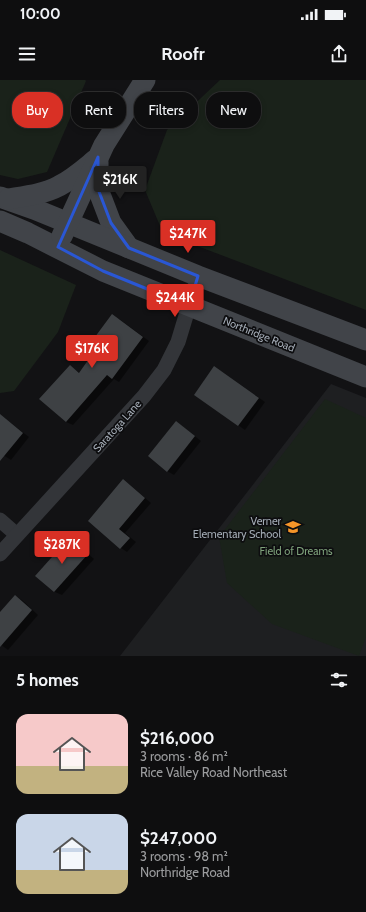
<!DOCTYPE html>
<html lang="en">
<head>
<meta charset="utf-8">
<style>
  :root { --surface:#0e0e0f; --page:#1c1c1d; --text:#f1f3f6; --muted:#9b9c9e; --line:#2e2e2f; --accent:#d93025 }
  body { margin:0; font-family:Cabin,sans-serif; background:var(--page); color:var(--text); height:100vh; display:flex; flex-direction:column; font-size:15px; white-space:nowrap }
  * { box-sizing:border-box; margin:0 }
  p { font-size:13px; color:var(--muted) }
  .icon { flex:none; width:22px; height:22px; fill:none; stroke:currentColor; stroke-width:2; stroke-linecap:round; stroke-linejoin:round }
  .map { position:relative; height:576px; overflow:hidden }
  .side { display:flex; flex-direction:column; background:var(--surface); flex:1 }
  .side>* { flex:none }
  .hud { position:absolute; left:12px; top:12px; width:342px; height:36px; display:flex; gap:8px }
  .price { position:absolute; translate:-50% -34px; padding:0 9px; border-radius:4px; background:var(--accent); color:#fff; font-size:13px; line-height:26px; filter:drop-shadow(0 1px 2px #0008) }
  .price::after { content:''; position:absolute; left:50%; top:24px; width:12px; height:9px; margin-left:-6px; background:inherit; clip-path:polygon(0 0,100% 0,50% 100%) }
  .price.active { background:#222; color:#fff }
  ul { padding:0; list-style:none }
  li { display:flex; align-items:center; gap:12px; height:100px; padding:0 16px }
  li span { display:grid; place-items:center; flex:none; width:112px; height:80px; border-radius:12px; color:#555 }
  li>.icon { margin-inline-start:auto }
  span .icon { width:48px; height:48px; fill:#fffc; stroke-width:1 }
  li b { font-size:17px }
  h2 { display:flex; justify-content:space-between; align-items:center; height:48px; padding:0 16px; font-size:17px }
  .tag { padding:0 14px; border-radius:16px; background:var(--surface); box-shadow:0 2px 6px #0003,0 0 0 1px var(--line); font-size:14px; line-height:36px }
  .tag.active { background:var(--accent); color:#fff }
  .status { display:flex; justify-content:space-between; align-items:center; height:28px; padding:0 20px; background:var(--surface); direction:ltr }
  .status svg { height:11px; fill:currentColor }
  header { display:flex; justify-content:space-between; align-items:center; height:52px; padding:0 16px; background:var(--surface); font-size:18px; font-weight:800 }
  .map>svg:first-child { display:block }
  .built { fill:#1e1f21 }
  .green { fill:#1a221a }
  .shadow { fill:#0007 }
  .building { fill:#3e4144 }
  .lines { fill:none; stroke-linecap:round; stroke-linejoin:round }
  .street { stroke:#333539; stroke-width:15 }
  .secondary { stroke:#414449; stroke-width:21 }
  .marked { fill:none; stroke:#2a57d4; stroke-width:3; stroke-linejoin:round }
  .labels { text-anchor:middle; stroke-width:3.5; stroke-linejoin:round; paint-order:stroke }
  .street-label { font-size:11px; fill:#a3abb5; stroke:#0d0d0f }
  .poi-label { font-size:11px; fill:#a3abb5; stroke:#0d0d0f; text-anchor:end }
  .park-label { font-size:11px; fill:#7da07a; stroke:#0d0d0f }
</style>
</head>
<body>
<div class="status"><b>10:00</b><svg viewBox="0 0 49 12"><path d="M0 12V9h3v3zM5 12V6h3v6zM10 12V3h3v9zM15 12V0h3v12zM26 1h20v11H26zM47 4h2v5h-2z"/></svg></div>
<header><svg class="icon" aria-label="menu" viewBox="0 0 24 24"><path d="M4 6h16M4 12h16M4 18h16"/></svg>Roofr<svg class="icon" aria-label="share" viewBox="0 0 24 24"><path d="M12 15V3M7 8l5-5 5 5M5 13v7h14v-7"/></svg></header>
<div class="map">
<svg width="366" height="576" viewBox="0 0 366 576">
  <rect width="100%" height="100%" fill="#121214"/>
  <!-- built -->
  <polygon class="built" points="331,304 366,318 366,576 120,576"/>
  <!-- green -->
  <g class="green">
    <polygon points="0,0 85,0 86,1 47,92 18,99 0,95"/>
    <polygon points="220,0 366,0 366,230 163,153 145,110 167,50"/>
    <polygon points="0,170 76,205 58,252 14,311 0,313"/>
    <polygon points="325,319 366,338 366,557 359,576 272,544 227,503 219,457"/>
  </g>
  <!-- shadow -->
  <g class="shadow">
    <polygon points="119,239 149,261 119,302 114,299 73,345 66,342 70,286 80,293"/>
    <polygon points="221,291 265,322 245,350 195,315"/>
    <polygon points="0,335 29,357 11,380 0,373"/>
    <polygon points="177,342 201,361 174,395 167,391"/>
    <polygon points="123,401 130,405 151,423 125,453 136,462 127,472 121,468 89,441"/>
    <polygon points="69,459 76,463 94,479 62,515 55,512 37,496"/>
    <polygon points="15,516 22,520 38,535 8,570 0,564 0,533"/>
  </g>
  <!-- building -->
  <g class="building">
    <polygon points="112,234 143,257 112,299 107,295 66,342 39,319 70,285 79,293 98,266 92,261"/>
    <polygon points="214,286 259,318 238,346 194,315"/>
    <polygon points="0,334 23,353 0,381"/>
    <polygon points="176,341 195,356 167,392 148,376"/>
    <polygon points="123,399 145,418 119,449 130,458 120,469 88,441"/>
    <polygon points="69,458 88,474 54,512 35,496"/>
    <polygon points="15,515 32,530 0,567 0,532"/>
  </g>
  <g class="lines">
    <!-- street -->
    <g class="street">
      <polyline points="0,440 17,455"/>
      <polyline points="0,474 144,316 164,290 178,262 198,196"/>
    </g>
    <!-- secondary -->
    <g class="secondary">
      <polyline points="98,82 98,109 111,143 129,168"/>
      <polyline points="0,117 34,129 198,196 366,260"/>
      <path d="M8 119C26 116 44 114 59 106 73 99 84 89 95 80"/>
      <polyline points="0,141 28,153 103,191 366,297"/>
      <polyline points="62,156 104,65 145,0"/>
    </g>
  </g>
  <!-- marked area -->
  <path class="marked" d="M98 77V109L111 143 129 168 198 196 189 226 103 191 58 167Z"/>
  <!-- icons -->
  <defs>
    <g id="school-bare" transform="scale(1.2)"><path d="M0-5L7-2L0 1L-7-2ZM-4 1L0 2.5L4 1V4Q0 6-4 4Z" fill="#f59529" stroke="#0d0d0f" stroke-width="2.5" paint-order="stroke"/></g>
  </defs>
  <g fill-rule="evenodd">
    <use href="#school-bare" x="293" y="447"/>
  </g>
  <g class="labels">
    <!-- street labels -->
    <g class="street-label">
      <text transform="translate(259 254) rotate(22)" y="4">Northridge Road</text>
      <text transform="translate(117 346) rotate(-48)" y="4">Saratoga Lane</text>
    </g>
    <!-- poi labels -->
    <g class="poi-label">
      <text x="281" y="445">Verner<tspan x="281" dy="13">Elementary School</tspan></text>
    </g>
    <!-- park labels -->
    <g class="park-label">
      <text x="296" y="475">Field of Dreams</text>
    </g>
  </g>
</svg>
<b class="price active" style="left:120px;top:120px">$216K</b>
<b class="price" style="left:188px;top:174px">$247K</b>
<b class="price" style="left:175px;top:238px">$244K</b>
<b class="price" style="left:92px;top:289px">$176K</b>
<b class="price" style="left:62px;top:485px">$287K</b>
<div class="hud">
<a class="tag active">Buy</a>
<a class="tag">Rent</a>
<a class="tag">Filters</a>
<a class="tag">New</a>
</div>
</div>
<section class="side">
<h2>5 homes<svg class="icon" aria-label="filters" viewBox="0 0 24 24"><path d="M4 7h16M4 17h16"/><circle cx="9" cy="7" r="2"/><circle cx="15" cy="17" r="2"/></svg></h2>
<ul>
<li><span style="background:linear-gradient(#f6c9c9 65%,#c2b280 0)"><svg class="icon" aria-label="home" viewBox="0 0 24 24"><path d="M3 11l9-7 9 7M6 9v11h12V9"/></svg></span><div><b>$216,000</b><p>3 rooms · 86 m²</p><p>Rice Valley Road Northeast</p></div></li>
<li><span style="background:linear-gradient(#c9d6e8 70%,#c2b280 0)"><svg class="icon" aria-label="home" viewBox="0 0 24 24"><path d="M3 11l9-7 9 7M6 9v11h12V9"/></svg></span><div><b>$247,000</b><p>3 rooms · 98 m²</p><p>Northridge Road</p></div></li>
</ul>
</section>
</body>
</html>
